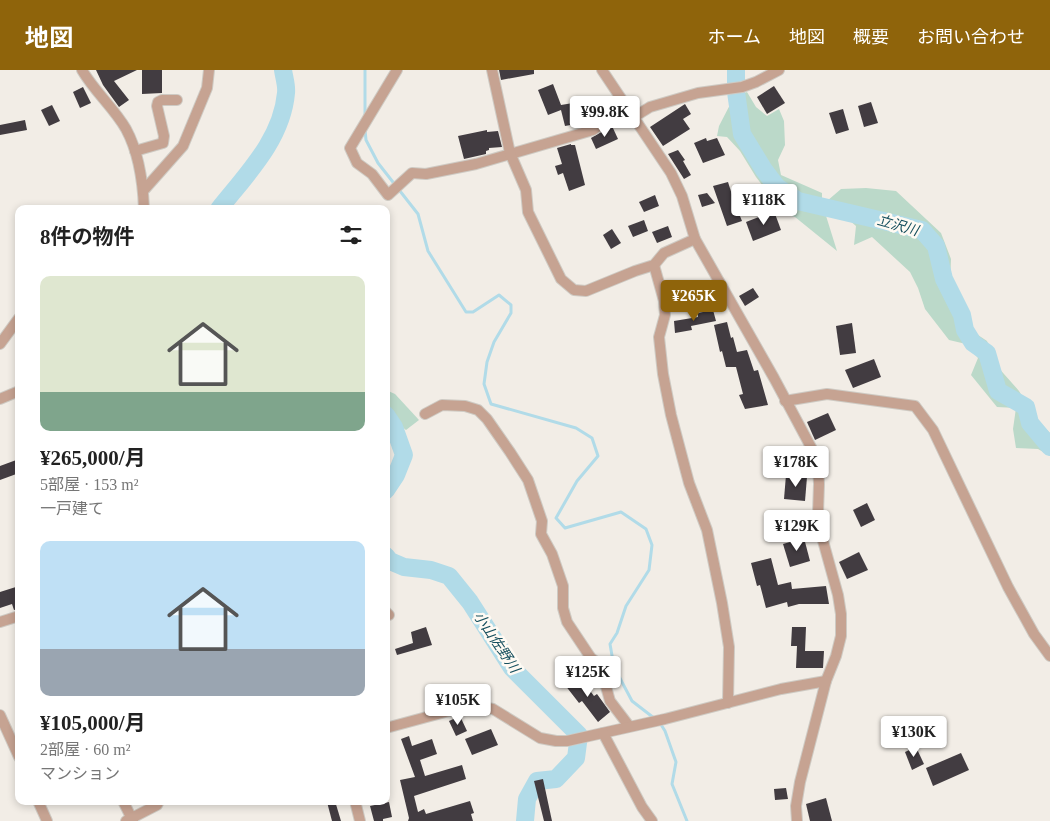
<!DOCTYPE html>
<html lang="ja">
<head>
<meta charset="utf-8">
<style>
  :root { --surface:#fff; --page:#f6f6f6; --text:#222; --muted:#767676; --accent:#8f640b }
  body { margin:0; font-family:"Times New Roman","Noto Sans JP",serif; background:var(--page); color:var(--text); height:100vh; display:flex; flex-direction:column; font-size:19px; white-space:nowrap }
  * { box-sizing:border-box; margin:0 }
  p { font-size:16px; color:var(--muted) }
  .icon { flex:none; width:28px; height:28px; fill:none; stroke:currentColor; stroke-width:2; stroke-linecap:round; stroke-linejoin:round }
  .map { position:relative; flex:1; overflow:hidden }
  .drawer { position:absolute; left:15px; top:135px; width:375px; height:600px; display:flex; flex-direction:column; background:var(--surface); border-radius:10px; box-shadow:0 2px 8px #0003 }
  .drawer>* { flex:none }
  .price { position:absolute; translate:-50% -42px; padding:0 11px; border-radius:5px; background:#fff; color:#222; font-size:16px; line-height:32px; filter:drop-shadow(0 1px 2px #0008) }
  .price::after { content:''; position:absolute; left:50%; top:30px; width:15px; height:11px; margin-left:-8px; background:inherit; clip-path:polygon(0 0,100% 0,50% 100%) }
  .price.on { background:var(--accent); color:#fff }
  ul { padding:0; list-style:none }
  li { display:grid; align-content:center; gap:10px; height:265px; padding:0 25px }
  li span { display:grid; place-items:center; height:155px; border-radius:10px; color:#555 }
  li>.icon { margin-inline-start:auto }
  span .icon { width:90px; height:90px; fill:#fffc; stroke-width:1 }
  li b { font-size:21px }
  h2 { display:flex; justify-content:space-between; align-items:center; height:60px; padding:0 25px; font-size:21px }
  header { display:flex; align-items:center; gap:30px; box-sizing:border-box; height:70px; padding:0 25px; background:var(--accent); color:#fff }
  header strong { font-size:24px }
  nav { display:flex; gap:28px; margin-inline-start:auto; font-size:18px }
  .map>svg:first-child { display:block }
  .green { fill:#bbd9c9 }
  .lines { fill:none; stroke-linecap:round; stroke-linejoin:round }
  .stream { stroke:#b1dbe8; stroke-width:3 }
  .river { stroke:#b1dbe8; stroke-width:18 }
  .building { fill:#423c41 }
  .minor-casing { stroke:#cecac3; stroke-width:12 }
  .minor { stroke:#c6a392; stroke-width:10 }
  .labels { text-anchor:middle; stroke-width:5; stroke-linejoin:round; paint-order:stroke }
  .water-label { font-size:14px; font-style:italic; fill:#164f5e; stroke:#fffaf3 }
</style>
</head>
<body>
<header>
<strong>地図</strong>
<nav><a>ホーム</a><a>地図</a><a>概要</a><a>お問い合わせ</a></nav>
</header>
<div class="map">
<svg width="1050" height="751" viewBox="0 0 1050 751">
  <rect width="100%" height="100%" fill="#f2ede6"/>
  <!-- green -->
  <g class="green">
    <polygon points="747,22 756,37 767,46 779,39 784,51 785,75 778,90 781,105 822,123 822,133 837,181 795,147 784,144 756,107 740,81 727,67 717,66 719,56 734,27"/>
    <polygon points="866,118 896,121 941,163 951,189 950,213 972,261 987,271 996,295 1019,321 1034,346 1050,363 1050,386 1038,379 1016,378 1013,359 1016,338 997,337 971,305 978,288 966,274 949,270 925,239 918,218 910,202 872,167 854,175 856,156 827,131 841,119"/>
    <polygon points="386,320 395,324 419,350 406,360 386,344"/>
  </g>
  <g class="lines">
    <!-- stream -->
    <g class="stream">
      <polyline points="365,0 365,46"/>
      <polyline points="365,60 366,70 378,93 418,144 428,181 466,242 473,242 499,225 511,235 511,243 494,272 487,292 484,314 491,334 576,358 592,368 598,386 577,411 556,448 565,458 621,442 646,459 652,475 649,500 626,536 617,563 610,574 614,597 632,631 654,648"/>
      <polyline points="660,653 665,661 676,692 672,714 687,751"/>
    </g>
    <!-- river -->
    <g class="river">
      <polyline points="736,0 736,22 742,64 764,100 777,117 798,131 922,160 936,176 944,209 962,245 965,260 973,273 987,283 998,321 1026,337 1030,353 1050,377"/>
      <path d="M219 139C247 104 282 69 286 23 287 16 284 7 283 0"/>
      <polyline points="386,345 394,357 404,385 396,405 386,420"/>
      <polyline points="386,486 390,491 404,497 431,500 449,506 470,532 512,598 579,665 576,688 556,709 537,711 527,729 525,751"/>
    </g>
  </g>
  <!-- building -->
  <g class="building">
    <polygon points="96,0 137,0 114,11 129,30 119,37 103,15"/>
    <polygon points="142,0 162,0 162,23 142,24"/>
    <polygon points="499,0 534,0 534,4 501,10"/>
    <polygon points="553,14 561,35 579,32 579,35 589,33 592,51 565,56 561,40 548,45 538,20"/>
    <polygon points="774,16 785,33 767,44 757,27"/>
    <polygon points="83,17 91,33 80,38 73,22"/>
    <polygon points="871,32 878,53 864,57 858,36"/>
    <polygon points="685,34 691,44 683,49 690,59 663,76 650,57"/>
    <polygon points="52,35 60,51 49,56 41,40"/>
    <polygon points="843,39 849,60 836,64 829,43"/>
    <polygon points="25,50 27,60 0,65 0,55"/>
    <polygon points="612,56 618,69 596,79 591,68"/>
    <polygon points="487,60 487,62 498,61 502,77 489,78 489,80 486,81 486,84 464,89 458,66"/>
    <polygon points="706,68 707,71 717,68 725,85 703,93 694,73"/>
    <polygon points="571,74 571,75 575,75 585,115 569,121 563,103 558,105 555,96 562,94 557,78"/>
    <polygon points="678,80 685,90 683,91 691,105 684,109 668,84"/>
    <polygon points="728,112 734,131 742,151 727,156 713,116"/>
    <polygon points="707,123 715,133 702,137 698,125"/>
    <polygon points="655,125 659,136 644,142 639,132"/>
    <polygon points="774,141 781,160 753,171 746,152"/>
    <polygon points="644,150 648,161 633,167 628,156"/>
    <polygon points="668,156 672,167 657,173 652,162"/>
    <polygon points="612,159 621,173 611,179 603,165"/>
    <polygon points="706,213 709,225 672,234 671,222"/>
    <polygon points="753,218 759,227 745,236 739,226"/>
    <polygon points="713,240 716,251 691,256 692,260 675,263 674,251 698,247 698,243"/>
    <polygon points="727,252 731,268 733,267 737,282 747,280 754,301 758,300 768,335 745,339 739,325 743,324 736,297 726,297 722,281 720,282 714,255"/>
    <polygon points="852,253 856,283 840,285 836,256"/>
    <polygon points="874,289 881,307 853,318 845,300"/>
    <polygon points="828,343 836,360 815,370 807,352"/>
    <polygon points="784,384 786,398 774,400 772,385"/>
    <polygon points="19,389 19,403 0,410 0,396"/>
    <polygon points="786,405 807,407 805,431 784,429"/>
    <polygon points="867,433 875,450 861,457 853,440"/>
    <polygon points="804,468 810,491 790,497 783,474"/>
    <polygon points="859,482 868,500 847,509 839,492"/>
    <polygon points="771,488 778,515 791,512 792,519 826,516 829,534 799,534 788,537 787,532 766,538 760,515 757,516 751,493"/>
    <polygon points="19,516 19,539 14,540 12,534 0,538 0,522"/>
    <polygon points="426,557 432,575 397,585 395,579 413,573 411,562"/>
    <polygon points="792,557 806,557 805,581 824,581 823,598 796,598 797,576 791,576"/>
    <polygon points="578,605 594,626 597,624 610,642 598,652 582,631 579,633 565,615"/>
    <polygon points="460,646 467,661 456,666 449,651"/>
    <polygon points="491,659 498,675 472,685 465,669"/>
    <polygon points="409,666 412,676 432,669 437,684 420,690 425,706 462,695 466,709 414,726 418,742 424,739 426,744 470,731 474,743 471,744 473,751 408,751 409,748 400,710 415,707 401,669"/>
    <polygon points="916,677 924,694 912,700 905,682"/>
    <polygon points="961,683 969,700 933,716 926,698"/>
    <polygon points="543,709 552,751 544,751 534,711"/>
    <polygon points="786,718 788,729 775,730 774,719"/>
    <polygon points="826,728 832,751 810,751 806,734"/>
    <polygon points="331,731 335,731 341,751 332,751 327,732"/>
    <polygon points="389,732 392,747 383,749 383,751 374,751 370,736"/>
  </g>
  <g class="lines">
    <!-- minor casing -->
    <g class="minor-casing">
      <g id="minor">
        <path d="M82 0C94 21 114 38 126 59 139 83 143 112 144 139"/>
        <polyline points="397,0 350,78 357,93 372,104 388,125 412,103 426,104 476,94 593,60 626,35"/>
        <polyline points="492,0 510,83 526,120 528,142 561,209 574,220 586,221 635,201 654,195 664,183 695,169"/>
        <polyline points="602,0 671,103 682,126 695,169 774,308 812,379 818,397 819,414 818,443 820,460 838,525 841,544 841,566 836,586 826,611 800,712 796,736 797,751"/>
        <polyline points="634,47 650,37 698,23 742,17 756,12 779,0"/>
        <polyline points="135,81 163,73 164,66 157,36 158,32 162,30 177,30"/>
        <polyline points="144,120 183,76 207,18 209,0"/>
        <polyline points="654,195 664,231 665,245 659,267 663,304 671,345 689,413 707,460 722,533 729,577 728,633"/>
        <polyline points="0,274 19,248"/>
        <polyline points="0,329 19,321"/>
        <polyline points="785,331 827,324 915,336 933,360 1008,517 1034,564 1050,586"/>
        <polyline points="425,344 442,335 465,336 478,340 487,349 510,382 528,410 542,451 541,464 552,484 563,516 563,538 567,552 591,588 600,595 610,631 629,656"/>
        <polyline points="386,542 389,545"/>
        <polyline points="0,552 19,546"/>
        <polyline points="0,645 19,687"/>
        <polyline points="386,658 471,635 493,639 540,668 556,671 567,671 665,649 781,619 826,611"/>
        <polyline points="603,663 642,737 652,751"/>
        <polyline points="38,731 47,751"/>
        <polyline points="123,731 133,751"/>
        <polyline points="355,731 360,751"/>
        <polyline points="126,751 157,735 159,731"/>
      </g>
    </g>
    <!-- minor -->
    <use href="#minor" class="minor"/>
  </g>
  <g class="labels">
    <!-- water labels -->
    <g class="water-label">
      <text transform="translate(898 155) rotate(16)" y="5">立沢川</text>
      <text transform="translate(497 572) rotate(56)" y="5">小山佐野川</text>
    </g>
  </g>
</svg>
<b class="price" style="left:605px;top:68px">¥99.8K</b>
<b class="price" style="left:764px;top:156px">¥118K</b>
<b class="price on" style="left:694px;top:252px">¥265K</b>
<b class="price" style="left:796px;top:418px">¥178K</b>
<b class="price" style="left:797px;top:482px">¥129K</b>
<b class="price" style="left:588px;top:628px">¥125K</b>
<b class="price" style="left:458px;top:656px">¥105K</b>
<b class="price" style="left:914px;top:688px">¥130K</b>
<section class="drawer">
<h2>8件の物件<svg class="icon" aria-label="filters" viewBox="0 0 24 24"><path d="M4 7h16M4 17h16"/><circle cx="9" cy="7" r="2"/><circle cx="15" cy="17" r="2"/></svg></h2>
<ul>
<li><span style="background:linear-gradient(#dfe7d0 75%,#7fa58c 0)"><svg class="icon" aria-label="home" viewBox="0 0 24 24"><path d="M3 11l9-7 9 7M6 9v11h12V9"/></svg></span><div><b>¥265,000/月</b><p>5部屋 · 153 m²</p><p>一戸建て</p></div></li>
<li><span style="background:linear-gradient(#bfe0f5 70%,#9aa5b1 0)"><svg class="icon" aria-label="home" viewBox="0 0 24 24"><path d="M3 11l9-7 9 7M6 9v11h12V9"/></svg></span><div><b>¥105,000/月</b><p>2部屋 · 60 m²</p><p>マンション</p></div></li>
</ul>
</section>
</div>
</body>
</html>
